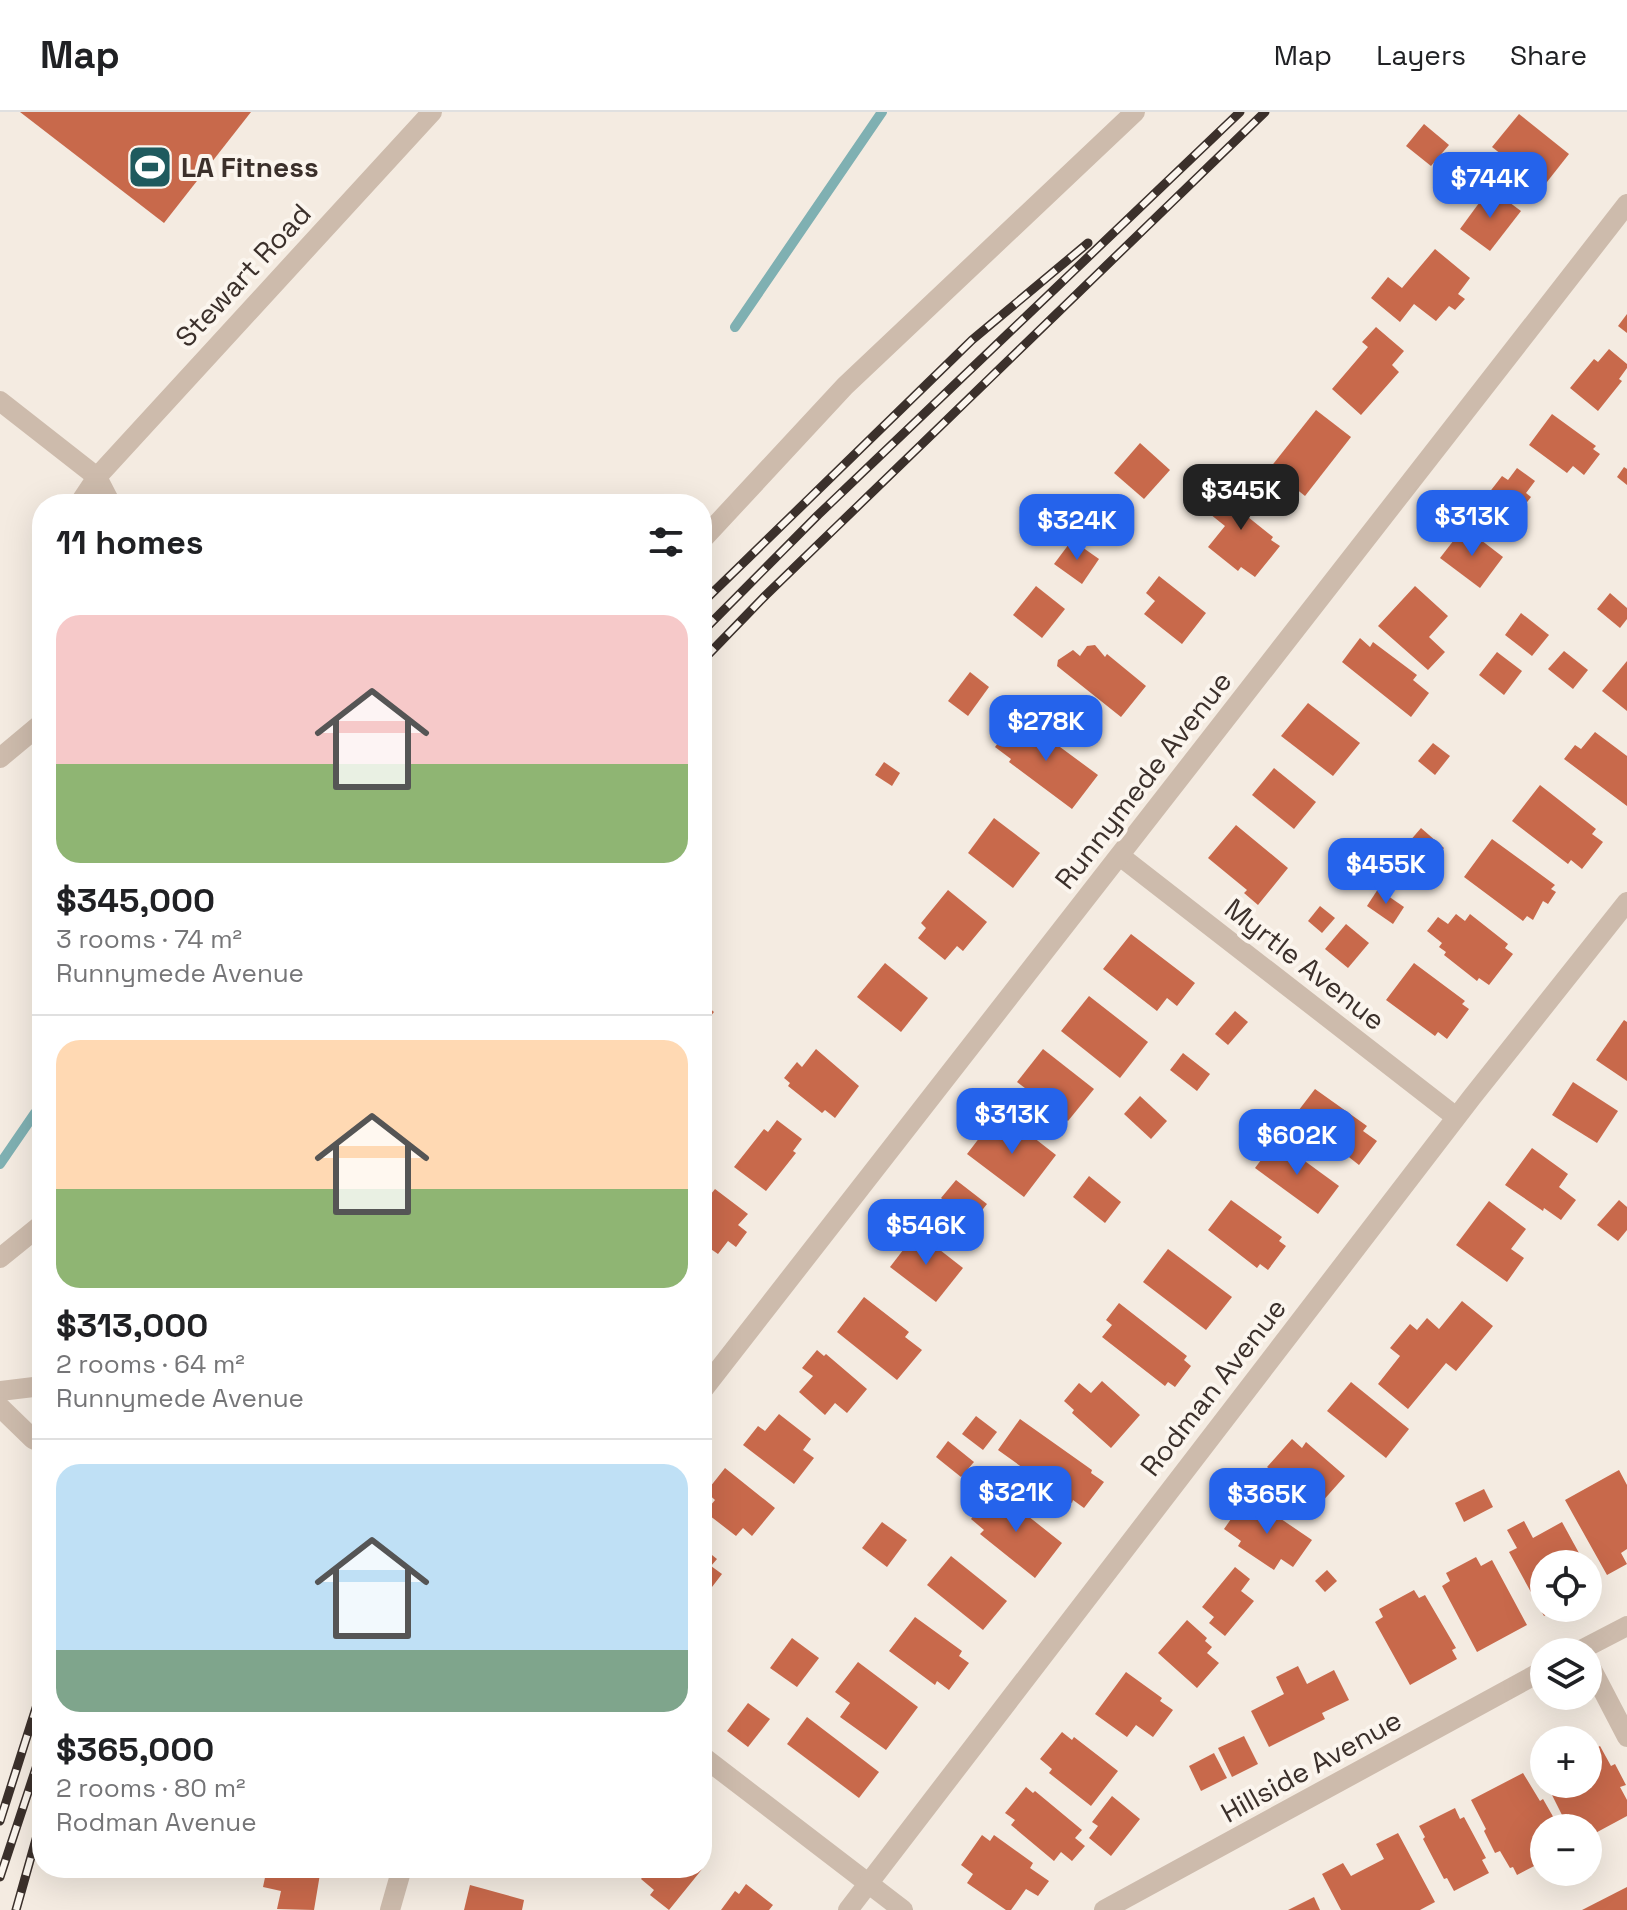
<!DOCTYPE html>
<html lang="en">
<head>
<meta charset="utf-8">
<style>
  :root { --surface:#fff; --page:#f6f6f6; --text:#202124; --muted:#757577; --line:#e0e0e0; --accent:#2563eb }
  body { margin:0; font-family:"Space Grotesk",sans-serif; background:var(--page); color:var(--text); height:100vh; display:flex; flex-direction:column; font-size:30px; white-space:nowrap }
  * { box-sizing:border-box; margin:0 }
  p { font-size:26px; color:var(--muted) }
  .icon { flex:none; width:44px; height:44px; fill:none; stroke:currentColor; stroke-width:2; stroke-linecap:round; stroke-linejoin:round }
  .map { position:relative; flex:1; overflow:hidden }
  .details { position:absolute; left:32px; top:382px; width:680px; height:1384px; display:flex; flex-direction:column; background:var(--surface); border-radius:32px; box-shadow:0 8px 32px #0002 }
  .details>* { flex:none }
  .fabs { position:absolute; left:1530px; top:1438px; display:grid; gap:16px }
  .fabs a { display:grid; place-items:center; width:72px; height:72px; border-radius:50%; background:var(--surface); box-shadow:0 8px 32px #0002; font-size:40px }
  .price { position:absolute; translate:-50% -68px; padding:0 18px; border-radius:16px; background:var(--accent); color:#fff; font-size:26px; line-height:52px; filter:drop-shadow(0 2px 4px #0008) }
  .price::after { content:''; position:absolute; left:50%; top:48px; width:24px; height:18px; margin-left:-12px; background:inherit; clip-path:polygon(0 0,100% 0,50% 100%) }
  .price.on { background:#222; color:#fff }
  ul { padding:0; list-style:none }
  li { display:grid; align-content:center; gap:16px; height:424px; padding:0 24px }
  li+li { border-top:2px solid var(--line) }
  li span { display:grid; place-items:center; height:248px; border-radius:24px; color:#555 }
  li>.icon { margin-inline-start:auto }
  span .icon { width:144px; height:144px; fill:#fffc; stroke-width:1 }
  li b { font-size:34px }
  h2 { display:flex; justify-content:space-between; align-items:center; height:96px; padding:0 24px; font-size:34px }
  header { display:flex; align-items:center; gap:48px; box-sizing:border-box; height:112px; padding:0 40px; background:var(--surface); border-bottom:2px solid var(--line) }
  header strong { font-size:38px }
  nav { display:flex; gap:44px; margin-inline-start:auto; font-size:28px }
  .map>svg:first-child { display:block }
  .lines { fill:none; stroke-linecap:round; stroke-linejoin:round }
  .stream { stroke:#7fb0b2; stroke-width:10 }
  .building { fill:#c8694b }
  .minor { stroke:#cdbbac; stroke-width:20 }
  .rail-casing { stroke:#3b302b; stroke-width:9 }
  .rail { stroke:#fbf5ee; stroke-width:6; stroke-dasharray:18; stroke-linecap:butt }
  .labels { text-anchor:middle; stroke-width:8; stroke-linejoin:round; paint-order:stroke }
  .poi-label { font-size:28px; font-weight:bold; fill:#3b302b; stroke:#fbf5ee; text-anchor:start }
  .street-label { font-size:28px; fill:#3b302b; stroke:#fbf5ee }
</style>
</head>
<body>
<header>
<strong>Map</strong>
<nav><a>Map</a><a>Layers</a><a>Share</a></nav>
</header>
<div class="map">
<svg width="1627" height="1798" viewBox="0 0 1627 1798">
  <rect width="100%" height="100%" fill="#f4ebe1"/>
  <g class="lines">
    <!-- stream -->
    <g class="stream">
      <polyline points="735,215 882,0"/>
      <polyline points="0,1052 35,1001 42,999"/>
    </g>
  </g>
  <!-- building -->
  <g class="building">
    <polygon points="20,0 251,0 164,111"/>
    <polygon points="1519,2 1569,42 1543,75 1492,35"/>
    <polygon points="1424,12 1449,33 1431,54 1406,34"/>
    <polygon points="1490,76 1521,99 1490,139 1460,117"/>
    <polygon points="1435,137 1470,166 1458,182 1465,187 1455,198 1449,194 1436,209 1414,192 1400,210 1371,186 1388,165 1402,176"/>
    <polygon points="1627,202 1627,221 1618,214"/>
    <polygon points="1376,215 1404,239 1392,253 1399,260 1361,303 1332,277 1368,235 1362,230"/>
    <polygon points="1609,237 1627,252 1627,256 1619,267 1622,269 1598,299 1570,276 1594,247 1598,250"/>
    <polygon points="1316,298 1351,325 1305,384 1270,356"/>
    <polygon points="1552,302 1596,334 1593,337 1600,342 1584,363 1573,354 1567,361 1529,333"/>
    <polygon points="1140,331 1170,358 1144,387 1114,361"/>
    <polygon points="1624,355 1627,357 1627,373 1617,365"/>
    <polygon points="1517,356 1535,369 1526,381 1531,385 1506,417 1478,395 1502,364 1508,368"/>
    <polygon points="1239,365 1259,381 1243,401 1273,425 1271,428 1280,434 1255,465 1241,455 1238,459 1208,435 1225,414 1210,402"/>
    <polygon points="1464,415 1503,445 1480,476 1440,446"/>
    <polygon points="1072,428 1099,447 1082,472 1054,452"/>
    <polygon points="1159,464 1206,501 1182,532 1144,502 1155,489 1146,481"/>
    <polygon points="1036,474 1065,497 1042,526 1013,503"/>
    <polygon points="1415,474 1448,504 1429,525 1445,540 1428,558 1378,514"/>
    <polygon points="1610,481 1627,496 1627,507 1620,516 1597,497"/>
    <polygon points="1521,501 1549,523 1532,544 1505,523"/>
    <polygon points="1360,526 1370,535 1373,530 1417,563 1413,568 1429,581 1411,605 1342,550"/>
    <polygon points="1095,533 1105,545 1107,542 1146,574 1121,605 1057,554 1058,548 1073,538 1080,544 1087,534"/>
    <polygon points="1564,539 1588,558 1573,577 1548,557"/>
    <polygon points="1497,540 1522,559 1504,583 1479,563"/>
    <polygon points="1627,549 1627,599 1602,579"/>
    <polygon points="970,560 989,575 968,604 948,589"/>
    <polygon points="1308,591 1360,631 1333,664 1281,624"/>
    <polygon points="1018,604 1098,663 1072,697 1009,650 1011,647 995,635"/>
    <polygon points="1595,620 1627,644 1627,694 1564,647 1575,633 1581,637"/>
    <polygon points="1433,631 1450,644 1435,663 1418,649"/>
    <polygon points="884,650 900,661 892,674 875,663"/>
    <polygon points="1274,656 1316,690 1294,717 1252,683"/>
    <polygon points="1540,673 1596,717 1592,722 1603,730 1582,757 1571,748 1568,752 1512,709"/>
    <polygon points="994,706 1040,741 1013,776 968,741"/>
    <polygon points="1236,713 1288,756 1258,793 1244,781 1247,778 1208,746"/>
    <polygon points="1421,716 1444,736 1427,757 1403,737"/>
    <polygon points="1492,727 1555,773 1551,777 1556,780 1548,792 1543,789 1533,808 1527,804 1523,809 1464,765"/>
    <polygon points="1378,777 1404,795 1393,812 1367,794"/>
    <polygon points="948,778 987,810 963,839 957,834 945,848 918,826 926,816 921,811"/>
    <polygon points="1320,794 1335,806 1322,821 1308,809"/>
    <polygon points="1456,802 1465,809 1470,802 1508,832 1505,836 1513,842 1489,873 1479,866 1477,869 1444,843 1446,840 1439,835 1442,831 1427,819 1438,805 1448,812"/>
    <polygon points="1346,812 1369,831 1348,856 1325,837"/>
    <polygon points="1131,822 1195,871 1177,894 1167,886 1157,899 1103,857"/>
    <polygon points="885,851 928,886 901,920 857,885"/>
    <polygon points="1414,851 1465,889 1462,892 1469,897 1447,927 1438,920 1435,924 1386,888"/>
    <polygon points="1089,884 1148,930 1120,966 1061,919"/>
    <polygon points="702,890 714,900 702,915"/>
    <polygon points="1235,899 1248,910 1228,933 1215,922"/>
    <polygon points="1624,908 1627,910 1627,969 1596,948"/>
    <polygon points="816,937 859,974 835,1006 825,998 822,1001 788,974 790,971 784,966 797,950 802,955"/>
    <polygon points="1043,937 1094,977 1068,1009 1017,970"/>
    <polygon points="1183,941 1210,962 1197,979 1170,958"/>
    <polygon points="1573,970 1618,999 1597,1031 1552,1003"/>
    <polygon points="1315,977 1367,1014 1363,1019 1377,1029 1359,1053 1345,1042 1343,1045 1292,1007"/>
    <polygon points="1140,984 1167,1009 1151,1027 1124,1002"/>
    <polygon points="1010,1007 1056,1043 1024,1085 967,1042 990,1012 1001,1019"/>
    <polygon points="777,1008 802,1027 793,1039 796,1041 766,1079 734,1055 764,1017 768,1020"/>
    <polygon points="1276,1028 1339,1074 1318,1102 1255,1056"/>
    <polygon points="1532,1036 1568,1062 1559,1075 1576,1088 1561,1108 1544,1096 1543,1099 1505,1073"/>
    <polygon points="1089,1064 1121,1090 1105,1111 1073,1085"/>
    <polygon points="956,1068 987,1092 960,1126 936,1107 948,1092 941,1086"/>
    <polygon points="715,1077 748,1102 738,1113 747,1120 736,1135 728,1129 718,1142 702,1131 702,1093"/>
    <polygon points="1231,1088 1282,1125 1279,1129 1286,1134 1268,1158 1260,1152 1257,1156 1208,1118"/>
    <polygon points="1619,1088 1627,1095 1627,1118 1618,1129 1597,1113"/>
    <polygon points="1489,1089 1526,1117 1511,1137 1524,1146 1507,1170 1456,1133"/>
    <polygon points="917,1120 963,1156 936,1190 890,1155"/>
    <polygon points="1168,1137 1232,1185 1206,1218 1143,1170"/>
    <polygon points="864,1185 909,1220 905,1225 922,1238 897,1268 837,1220"/>
    <polygon points="1462,1189 1493,1214 1456,1259 1446,1251 1408,1297 1378,1272 1400,1244 1390,1236 1410,1212 1417,1218 1427,1206 1439,1217"/>
    <polygon points="1119,1191 1187,1244 1184,1248 1191,1254 1175,1275 1168,1270 1165,1274 1102,1225 1112,1213 1106,1208"/>
    <polygon points="817,1238 824,1244 826,1242 867,1277 847,1301 835,1291 825,1303 799,1280 813,1264 802,1256"/>
    <polygon points="1102,1269 1140,1303 1111,1336 1072,1301 1074,1298 1064,1289 1079,1271 1091,1281"/>
    <polygon points="1351,1270 1409,1317 1386,1346 1327,1299"/>
    <polygon points="779,1302 811,1327 803,1338 814,1346 794,1372 743,1333 758,1314 765,1319"/>
    <polygon points="976,1304 997,1320 983,1338 962,1322"/>
    <polygon points="1020,1307 1092,1358 1091,1361 1104,1370 1084,1396 1073,1388 1072,1391 998,1338"/>
    <polygon points="1292,1327 1302,1336 1306,1330 1345,1364 1313,1400 1275,1368 1278,1364 1267,1355"/>
    <polygon points="948,1329 974,1350 961,1365 936,1345"/>
    <polygon points="725,1356 775,1396 752,1424 743,1416 736,1424 705,1400 715,1388 706,1380"/>
    <polygon points="1619,1358 1627,1373 1627,1437 1621,1441 1627,1452 1607,1463 1565,1388"/>
    <polygon points="1484,1377 1493,1395 1464,1410 1455,1391"/>
    <polygon points="992,1380 1006,1391 1009,1389 1062,1431 1035,1466 980,1422 984,1418 971,1407"/>
    <polygon points="1245,1387 1257,1395 1259,1392 1312,1428 1293,1455 1281,1447 1274,1458 1238,1434 1241,1429 1224,1417"/>
    <polygon points="1524,1409 1533,1426 1562,1410 1585,1452 1544,1452 1544,1496 1559,1496 1544,1504 1509,1440 1517,1436 1507,1418"/>
    <polygon points="882,1410 907,1428 887,1455 862,1436"/>
    <polygon points="702,1435 717,1447 711,1454 722,1462 702,1488"/>
    <polygon points="951,1444 1007,1489 983,1518 927,1473"/>
    <polygon points="1476,1445 1481,1454 1492,1448 1527,1513 1477,1540 1442,1474 1450,1469 1446,1461"/>
    <polygon points="1235,1455 1250,1467 1241,1479 1254,1489 1225,1524 1209,1511 1214,1505 1202,1495"/>
    <polygon points="1327,1458 1337,1469 1325,1480 1315,1469"/>
    <polygon points="1414,1478 1419,1486 1425,1483 1456,1536 1452,1538 1457,1547 1410,1573 1375,1510 1383,1505 1379,1497"/>
    <polygon points="915,1505 962,1539 959,1544 969,1551 949,1578 937,1569 935,1573 889,1539"/>
    <polygon points="1187,1508 1207,1526 1205,1529 1212,1535 1207,1541 1219,1551 1197,1576 1158,1541"/>
    <polygon points="792,1526 819,1546 797,1575 770,1556"/>
    <polygon points="858,1550 918,1595 886,1638 840,1605 850,1591 835,1580"/>
    <polygon points="1298,1554 1307,1572 1334,1558 1349,1588 1322,1601 1325,1607 1269,1635 1251,1599 1284,1582 1276,1565"/>
    <polygon points="1126,1560 1162,1586 1160,1589 1173,1598 1153,1625 1136,1613 1127,1625 1095,1602"/>
    <polygon points="748,1591 770,1607 748,1635 727,1619"/>
    <polygon points="807,1605 879,1660 859,1686 787,1632"/>
    <polygon points="1062,1620 1072,1628 1074,1625 1118,1659 1091,1694 1049,1661 1052,1657 1040,1647"/>
    <polygon points="1244,1624 1258,1652 1232,1665 1218,1636"/>
    <polygon points="1600,1634 1611,1654 1615,1652 1626,1673 1620,1675 1627,1688 1627,1704 1588,1725 1588,1716 1576,1716 1569,1702 1563,1705 1552,1683 1555,1682 1550,1672 1588,1672 1588,1640"/>
    <polygon points="1214,1641 1227,1666 1201,1679 1189,1654"/>
    <polygon points="1523,1661 1540,1689 1543,1687 1555,1708 1548,1712 1551,1716 1544,1716 1544,1749 1517,1763 1513,1755 1510,1756 1500,1739 1495,1741 1484,1719 1486,1717 1471,1688"/>
    <polygon points="1026,1675 1033,1681 1035,1679 1082,1718 1075,1726 1085,1734 1072,1749 1061,1740 1054,1749 1011,1713 1015,1708 1005,1701"/>
    <polygon points="1112,1684 1140,1707 1111,1744 1089,1726 1098,1714 1092,1710"/>
    <polygon points="1455,1696 1460,1707 1464,1705 1486,1746 1482,1748 1489,1761 1454,1779 1447,1766 1444,1767 1423,1727 1425,1725 1419,1714"/>
    <polygon points="1398,1721 1435,1790 1420,1798 1341,1798 1322,1762 1343,1751 1351,1764 1384,1747 1376,1732"/>
    <polygon points="982,1723 990,1729 994,1723 1033,1751 1030,1756 1049,1769 1038,1784 1026,1777 1011,1798 1006,1798 967,1771 973,1762 961,1753"/>
    <polygon points="267,1756 321,1756 314,1798 277,1797 281,1779 263,1775"/>
    <polygon points="650,1756 703,1756 669,1798 650,1783 654,1778 641,1767"/>
    <polygon points="746,1772 773,1793 769,1798 721,1798 735,1779 739,1782"/>
    <polygon points="470,1773 524,1788 522,1798 464,1798"/>
    <polygon points="1627,1775 1627,1798 1582,1798"/>
    <polygon points="1314,1785 1320,1798 1288,1798"/>
  </g>
  <g class="lines">
    <!-- minor -->
    <g class="minor">
      <polyline points="0,289 97,365 111,392"/>
      <polyline points="79,392 97,365 432,0"/>
      <polyline points="702,428 845,274 1135,0"/>
      <polyline points="0,646 42,611"/>
      <polyline points="1120,744 1456,1005"/>
      <polyline points="0,1146 42,1112"/>
      <polyline points="0,1279 42,1274"/>
      <polyline points="702,1279 1627,92"/>
      <polyline points="0,1295 33,1327 42,1331"/>
      <polyline points="1577,1540 1627,1514"/>
      <polyline points="1588,1550 1627,1625"/>
      <polyline points="702,1644 903,1798"/>
      <polyline points="390,1798 402,1756"/>
      <polyline points="848,1798 1472,985 1627,790"/>
      <polyline points="1104,1798 1544,1558"/>
    </g>
    <!-- rail casing -->
    <g class="rail-casing">
      <g id="rail">
        <polyline points="702,491 972,228 1088,131"/>
        <polyline points="702,520 818,403 1240,0"/>
        <polyline points="702,549 766,483 1265,0"/>
        <polyline points="0,1709 42,1577"/>
        <polyline points="0,1765 42,1638"/>
        <polyline points="16,1798 42,1706"/>
      </g>
    </g>
    <!-- rail -->
    <use href="#rail" class="rail"/>
  </g>
  <!-- icons -->
  <defs>
    <g id="stadium-square" transform="scale(2.3)"><rect x="-9" y="-9" width="18" height="18" rx="4" fill="#1f5a5e" stroke="#fbf5ee"/><path d="M0-5a6.5 5 0 1 0 0 10a6.5 5 0 1 0 0-10ZM-3.5-1.8h7v3.6h-7Z" fill="#fff"/></g>
  </defs>
  <g fill-rule="evenodd">
    <use href="#stadium-square" x="150" y="55"/>
  </g>
  <g class="labels">
    <!-- poi labels -->
    <g class="poi-label">
      <text x="181" y="65">LA Fitness</text>
    </g>
    <!-- street labels -->
    <g class="street-label">
      <text transform="translate(243 163) rotate(-47)" y="10">Stewart Road</text>
      <text transform="translate(1143 668) rotate(-52)" y="10">Runnymede Avenue</text>
      <text transform="translate(1305 852) rotate(38)" y="10">Myrtle Avenue</text>
      <text transform="translate(1213 1275) rotate(-52)" y="10">Rodman Avenue</text>
      <text transform="translate(1311 1654) rotate(-29)" y="10">Hillside Avenue</text>
    </g>
  </g>
</svg>
<div class="fabs">
<a><svg class="icon" aria-label="locate" viewBox="0 0 24 24"><circle cx="12" cy="12" r="6"/><path d="M12 2v4M12 18v4M2 12h4M18 12h4"/></svg></a>
<a><svg class="icon" aria-label="layers" viewBox="0 0 24 24"><path d="M12 4l9 5-9 5-9-5zM3 14l9 5 9-5"/></svg></a>
<a>+</a>
<a>−</a>
</div>
<b class="price" style="left:1490px;top:108px">$744K</b>
<b class="price on" style="left:1241px;top:420px">$345K</b>
<b class="price" style="left:1472px;top:446px">$313K</b>
<b class="price" style="left:1077px;top:450px">$324K</b>
<b class="price" style="left:1046px;top:651px">$278K</b>
<b class="price" style="left:1386px;top:794px">$455K</b>
<b class="price" style="left:1012px;top:1044px">$313K</b>
<b class="price" style="left:1297px;top:1065px">$602K</b>
<b class="price" style="left:926px;top:1155px">$546K</b>
<b class="price" style="left:1016px;top:1422px">$321K</b>
<b class="price" style="left:1267px;top:1424px">$365K</b>
<section class="details">
<h2>11 homes<svg class="icon" aria-label="filters" viewBox="0 0 24 24"><path d="M4 7h16M4 17h16"/><circle cx="9" cy="7" r="2"/><circle cx="15" cy="17" r="2"/></svg></h2>
<ul>
<li><span style="background:linear-gradient(#f6c9c9 60%,#8fb573 0)"><svg class="icon" aria-label="home" viewBox="0 0 24 24"><path d="M3 11l9-7 9 7M6 9v11h12V9"/></svg></span><div><b>$345,000</b><p>3 rooms · 74 m²</p><p>Runnymede Avenue</p></div></li>
<li><span style="background:linear-gradient(#ffd9b3 60%,#8fb573 0)"><svg class="icon" aria-label="home" viewBox="0 0 24 24"><path d="M3 11l9-7 9 7M6 9v11h12V9"/></svg></span><div><b>$313,000</b><p>2 rooms · 64 m²</p><p>Runnymede Avenue</p></div></li>
<li><span style="background:linear-gradient(#bfe0f5 75%,#7fa58c 0)"><svg class="icon" aria-label="home" viewBox="0 0 24 24"><path d="M3 11l9-7 9 7M6 9v11h12V9"/></svg></span><div><b>$365,000</b><p>2 rooms · 80 m²</p><p>Rodman Avenue</p></div></li>
</ul>
</section>
</div>
</body>
</html>
